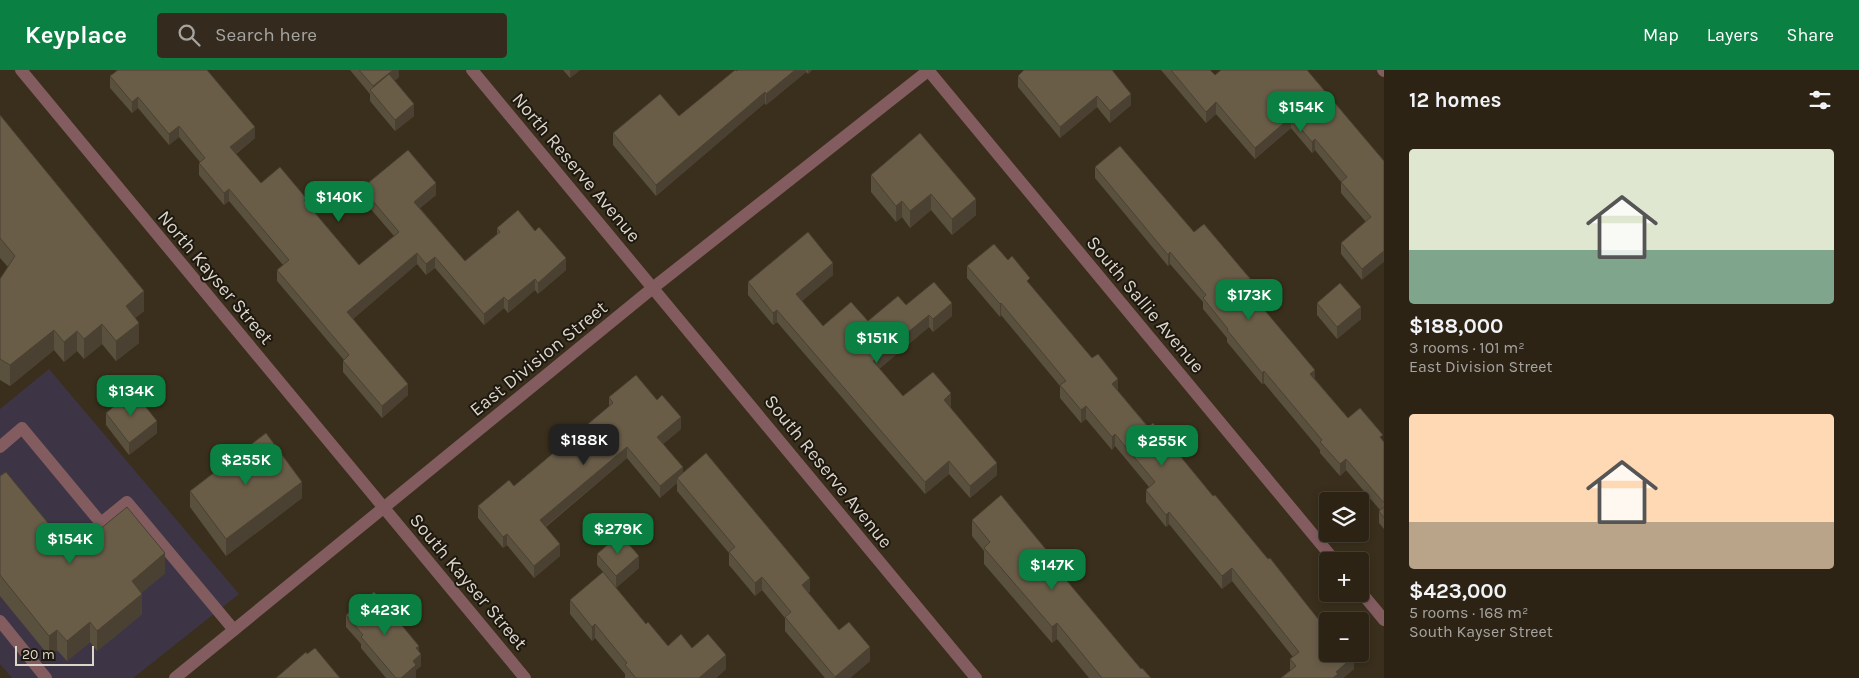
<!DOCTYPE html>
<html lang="en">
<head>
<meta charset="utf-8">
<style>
  :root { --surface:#2c2315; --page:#342b1e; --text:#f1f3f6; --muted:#a6a4a0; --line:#484034; --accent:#0b8043 }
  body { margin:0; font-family:Karla,sans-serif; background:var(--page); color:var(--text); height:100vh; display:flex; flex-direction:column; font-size:19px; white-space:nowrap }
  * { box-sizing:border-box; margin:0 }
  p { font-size:16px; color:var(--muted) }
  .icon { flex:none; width:28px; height:28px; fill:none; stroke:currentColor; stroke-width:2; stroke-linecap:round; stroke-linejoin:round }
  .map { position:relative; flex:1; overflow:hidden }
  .sheet { display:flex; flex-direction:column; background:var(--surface); width:475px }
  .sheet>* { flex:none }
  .controls { position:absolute; left:1319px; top:422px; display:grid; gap:10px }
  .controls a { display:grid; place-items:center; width:50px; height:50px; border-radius:5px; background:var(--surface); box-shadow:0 2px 8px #0003,0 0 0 1px var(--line); font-size:25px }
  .scale { position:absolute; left:15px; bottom:12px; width:79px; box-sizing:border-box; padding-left:5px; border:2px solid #dcd5c9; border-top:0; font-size:14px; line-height:18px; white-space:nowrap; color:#dcd5c9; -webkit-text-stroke:4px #1d1810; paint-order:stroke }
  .price { position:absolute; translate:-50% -42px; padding:0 11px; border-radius:10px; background:var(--accent); color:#fff; font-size:16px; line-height:32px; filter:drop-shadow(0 1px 2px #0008) }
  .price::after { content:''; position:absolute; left:50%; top:30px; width:15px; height:11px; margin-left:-8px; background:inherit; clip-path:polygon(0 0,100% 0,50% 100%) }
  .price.selected { background:#222; color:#fff }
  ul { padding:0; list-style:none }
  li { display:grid; align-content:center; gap:10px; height:265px; padding:0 25px }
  li span { display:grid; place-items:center; height:155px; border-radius:5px; color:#555 }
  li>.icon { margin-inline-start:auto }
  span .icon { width:90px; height:90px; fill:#fffc; stroke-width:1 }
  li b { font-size:21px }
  h2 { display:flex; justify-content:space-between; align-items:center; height:60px; padding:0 25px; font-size:21px }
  header { display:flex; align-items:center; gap:30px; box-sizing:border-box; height:70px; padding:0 25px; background:var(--accent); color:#fff }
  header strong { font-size:24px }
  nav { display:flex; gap:28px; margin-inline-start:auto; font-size:18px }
  .search { width:350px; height:45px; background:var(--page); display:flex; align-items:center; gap:12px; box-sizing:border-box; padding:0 18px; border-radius:5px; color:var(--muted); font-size:19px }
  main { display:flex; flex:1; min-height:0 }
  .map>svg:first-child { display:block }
  .commercial { fill:#3d3545 }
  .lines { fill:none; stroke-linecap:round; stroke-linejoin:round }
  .service { stroke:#835c60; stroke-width:12 }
  .minor { stroke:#835c60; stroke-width:12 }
  .wall { fill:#5a503e }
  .shaded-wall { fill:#4a4132 }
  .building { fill:#695d48; stroke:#4a4132 }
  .labels { text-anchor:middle; stroke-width:4; stroke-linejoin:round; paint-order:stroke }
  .street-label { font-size:19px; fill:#dcd5c9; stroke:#1d1810 }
</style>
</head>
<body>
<header>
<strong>Keyplace</strong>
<div class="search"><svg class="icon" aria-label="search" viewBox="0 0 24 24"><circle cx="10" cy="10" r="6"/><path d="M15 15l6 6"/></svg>Search here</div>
<nav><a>Map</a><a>Layers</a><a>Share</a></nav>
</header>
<main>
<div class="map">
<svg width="1384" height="608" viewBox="0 0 1384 608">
  <rect width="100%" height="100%" fill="#3a2f1c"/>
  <!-- commercial -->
  <polygon class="commercial" points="49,299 239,524 133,608 12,608 0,594 0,339"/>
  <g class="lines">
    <!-- service -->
    <g class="service">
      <polyline points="0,377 22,358 101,453 127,432 234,560"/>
      <polyline points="0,551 46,608"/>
    </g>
    <!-- minor -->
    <g class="minor">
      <polyline points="21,0 525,608"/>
      <polyline points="472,0 976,608"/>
      <polyline points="928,0 1335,491"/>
      <polyline points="1383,0 1384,1"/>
      <polyline points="1360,521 1384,550"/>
      <polyline points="175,608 654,217 929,0"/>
    </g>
  </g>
  <!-- wall -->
  <g class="wall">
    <polygon points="116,0 207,0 255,68 236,84 261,113 306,132 359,195 394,166 362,129 362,118 436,125 420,138 465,191 497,164 497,158 566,200 538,224 535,220 508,243 504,238 484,255 435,198 426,205 417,194 353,249 408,325 382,348 343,302 343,291 344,290 277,211 277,200 283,195 229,131 224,135 199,105 199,93 200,92 179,67 169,75 138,38 132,43 110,18 110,6 117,1"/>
    <polygon points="350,0 399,0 399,7 394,11 414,46 395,61 370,31 370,24"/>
    <polygon points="563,0 580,0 570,8"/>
    <polygon points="738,0 812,0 808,4 806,2 766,35 765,33 656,126 613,75 613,63 679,46"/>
    <polygon points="1161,0 1210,0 1215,5 1384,91 1362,210 1341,184 1341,173 1366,152 1341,123 1341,112 1315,80 1312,83 1291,58 1255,89 1216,44 1206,53"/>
    <polygon points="1018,6 1131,35 1110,53 1097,37 1060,68 1018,17"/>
    <polygon points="0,45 144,241 135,248 139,273 116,291 102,274 84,289 77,281 64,292 54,280 10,316 0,310 0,209 8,197 0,188"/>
    <polygon points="920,63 976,145 952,165 931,140 910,158 902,147 896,152 871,122 871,105"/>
    <polygon points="1095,97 1194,162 1258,230 1256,231 1315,309 1348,348 1384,372 1384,459 1379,453 1379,441 1380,440 1346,400 1340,406 1320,383 1320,380 1264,313 1262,314 1227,272 1227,268 1203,239 1203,232 1170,194 1168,196 1095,108"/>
    <polygon points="1008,190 1030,215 1118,321 1354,599 1343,608 1281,608 1290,601 1290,589 1293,587 1232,511 1222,519 1169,454 1166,457 1146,432 1146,420 1149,417 1115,376 1112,380 1086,349 1081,353 1060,328 1060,316 1001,245 1000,247 967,208 967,196"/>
    <polygon points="833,205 802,231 823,256 868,251 906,235 952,246 933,262 929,257 879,299 903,326 951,336 950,337 997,405 970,428 949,404 925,424 777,252 773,255 748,225 748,212"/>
    <polygon points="1317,233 1361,249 1337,269 1317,245"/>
    <polygon points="609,327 681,359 663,374 683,403 810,521 808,523 839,560 870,591 850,608 825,608 785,561 785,548 762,520 755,526 729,495 729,483 677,421 677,413 660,428 627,388 546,457 560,486 534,508 507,475 503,478 478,448 478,436 514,416 609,337"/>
    <polygon points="106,343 157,363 129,385 106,355"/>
    <polygon points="0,406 72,482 165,503 141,523 142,544 97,581 90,572 67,591 57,580 49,586 0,526"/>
    <polygon points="190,421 302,428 226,486 190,437"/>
    <polygon points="972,450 1049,490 1141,599 1151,608 1089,608 1057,569 1052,573 984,494 984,481 972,466"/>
    <polygon points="597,484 639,498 616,518 646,554 668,576 692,578 726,599 716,608 625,608 625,604 595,568 592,571 570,544 570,530 603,502 597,495"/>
    <polygon points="346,545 419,582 421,596 416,600 416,607 414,608 386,608 361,578 361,574 346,557"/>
  </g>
  <!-- shaded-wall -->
  <g class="shaded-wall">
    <polygon points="393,0 399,0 399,7 375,26 373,16"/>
    <polygon points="570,0 580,0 570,8"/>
    <polygon points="795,0 806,0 806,2 766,35 766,24"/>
    <polygon points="808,0 812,0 808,4"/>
    <polygon points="765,22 765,33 656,126 656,115"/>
    <polygon points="1131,24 1131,35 1110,53 1110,41"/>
    <polygon points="1097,26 1097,37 1060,68 1060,57"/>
    <polygon points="138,27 138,38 132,43 132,32"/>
    <polygon points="1216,32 1216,44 1206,53 1206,42"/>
    <polygon points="414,34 414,46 395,61 395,50"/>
    <polygon points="1291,47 1291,58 1255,89 1255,78"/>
    <polygon points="179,56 179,67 169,75 169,64"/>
    <polygon points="255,57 255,68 230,88 230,77"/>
    <polygon points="1315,69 1315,80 1312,83 1312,72"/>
    <polygon points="436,113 436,125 414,143 414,132"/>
    <polygon points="229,119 229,131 224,135 224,123"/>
    <polygon points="931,124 931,140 910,158 910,141"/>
    <polygon points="976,129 976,145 952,165 952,149"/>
    <polygon points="902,131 902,147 896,152 896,136"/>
    <polygon points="1384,181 1384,192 1362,210 1362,199"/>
    <polygon points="1170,182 1170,194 1168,196 1168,185"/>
    <polygon points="417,183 417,194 347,254 347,242"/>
    <polygon points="435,187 435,198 426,205 426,194"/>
    <polygon points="566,188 566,200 538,224 538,213"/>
    <polygon points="833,193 833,205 796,236 796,224"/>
    <polygon points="535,209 535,220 508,243 508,231"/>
    <polygon points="1258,218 1258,230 1251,236 1251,224"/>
    <polygon points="144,221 144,241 126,256 126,236"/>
    <polygon points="504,227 504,238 484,255 484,244"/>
    <polygon points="952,233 952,246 933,262 933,249"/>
    <polygon points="1001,233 1001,245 1000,247 1000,234"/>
    <polygon points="1361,237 1361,249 1337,269 1337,257"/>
    <polygon points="777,240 777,252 773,255 773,243"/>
    <polygon points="929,245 929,257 873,304 873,291"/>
    <polygon points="139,253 139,273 116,291 116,271"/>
    <polygon points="102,254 102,274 84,289 84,269"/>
    <polygon points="54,260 54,280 10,316 10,295"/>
    <polygon points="77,261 77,281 64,292 64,272"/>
    <polygon points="1315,300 1315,312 1310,304"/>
    <polygon points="1264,301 1264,313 1262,314 1262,303"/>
    <polygon points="1118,309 1118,321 1112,327 1112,314"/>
    <polygon points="408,314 408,325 382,348 382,336"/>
    <polygon points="951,323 951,336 944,342 944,330"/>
    <polygon points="1086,336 1086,349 1081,353 1081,340"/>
    <polygon points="681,347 681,359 657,379 657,367"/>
    <polygon points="157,351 157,363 129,385 129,373"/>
    <polygon points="1115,364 1115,376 1112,380 1112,367"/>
    <polygon points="627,377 627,388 540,461 540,450"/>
    <polygon points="1346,389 1346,400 1340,406 1340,394"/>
    <polygon points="949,391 949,404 925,424 925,412"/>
    <polygon points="997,393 997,405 970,428 970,416"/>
    <polygon points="683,397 683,409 677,408 677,413 660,428 660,416"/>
    <polygon points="302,412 302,428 226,486 226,469"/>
    <polygon points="1169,442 1169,454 1166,457 1166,445"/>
    <polygon points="507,464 507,475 503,478 503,467"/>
    <polygon points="560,474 560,486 534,508 534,496"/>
    <polygon points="165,483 165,503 132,531 132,511"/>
    <polygon points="1049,483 1049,499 1046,486"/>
    <polygon points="639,486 639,498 616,518 616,506"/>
    <polygon points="1232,498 1232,511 1222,519 1222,506"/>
    <polygon points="762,507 762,520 755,526 755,513"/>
    <polygon points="810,508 810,521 802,528 802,515"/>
    <polygon points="142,524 142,544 97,581 97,561"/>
    <polygon points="90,552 90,572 67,591 67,571"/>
    <polygon points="1057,553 1057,569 1052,573 1052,557"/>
    <polygon points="595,554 595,568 592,571 592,557"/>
    <polygon points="57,560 57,580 49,586 49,566"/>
    <polygon points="419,576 419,586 421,584 421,596 416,600 416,607 414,608 401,608 413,591 416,578"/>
    <polygon points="870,577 870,591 850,608 835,608 835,607"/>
    <polygon points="726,585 726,599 716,608 699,608"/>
    <polygon points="1354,586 1354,599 1343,608 1333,608 1336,602"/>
  </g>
  <!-- building -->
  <g class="building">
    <polygon points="118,0 207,0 255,57 230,77 261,113 280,97 306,128 304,130 359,195 399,162 362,118 408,80 436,113 414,132 465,191 500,162 497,158 518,140 535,161 539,157 566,188 538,213 535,209 508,231 504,227 484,244 435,187 426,194 417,183 347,242 408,314 382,336 343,291 349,285 277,200 289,190 229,119 224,123 199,93 205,88 179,56 169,64 138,27 132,32 110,6"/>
    <polygon points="359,0 393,0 373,16"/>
    <polygon points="735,0 736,1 738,0 795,0 766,24 765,22 656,115 613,63 660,24 679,46"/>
    <polygon points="1024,0 1112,0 1131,24 1110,41 1097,26 1060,57 1018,6"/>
    <polygon points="1171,0 1210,0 1215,5 1221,0 1307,0 1384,91 1384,181 1362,199 1341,173 1371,147 1341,112 1347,107 1315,69 1312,72 1291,47 1255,78 1216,32 1206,42"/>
    <polygon points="389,4 414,34 395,50 370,20"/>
    <polygon points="0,45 144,221 126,236 139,253 116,271 102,254 84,269 77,261 64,272 54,260 10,295 0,289 0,209 15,186 0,168"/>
    <polygon points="920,63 976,129 952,149 931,124 910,141 902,131 896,136 871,105"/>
    <polygon points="1120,76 1194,162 1204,154 1258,218 1251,224 1315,300 1310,304 1348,348 1360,338 1383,365 1380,367 1384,372 1384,433 1346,389 1340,394 1320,372 1322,370 1264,301 1262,303 1227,260 1228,259 1203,228 1206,225 1170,182 1168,185 1095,97"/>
    <polygon points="808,162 833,193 796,224 823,256 851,232 868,251 898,226 906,235 934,212 952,233 933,249 929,245 873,291 903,326 933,302 951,323 944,330 997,393 970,416 949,391 925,412 777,240 773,243 748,212"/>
    <polygon points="994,174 1008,190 1012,186 1030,208 1027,211 1092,288 1098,284 1118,309 1112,314 1148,357 1153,353 1213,426 1215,425 1268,489 1270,488 1326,559 1328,558 1328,584 1352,584 1354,586 1336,602 1338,604 1333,608 1281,608 1296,596 1290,589 1299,582 1232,498 1222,506 1169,442 1166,445 1146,420 1155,412 1115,364 1112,367 1086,336 1081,340 1060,315 1066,311 1001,233 1000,234 967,196"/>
    <polygon points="1340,213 1361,237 1337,257 1317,233"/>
    <polygon points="636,305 657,330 662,325 681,347 657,367 683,397 660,416 627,377 540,450 560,474 534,496 507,464 503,467 478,436 509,410 514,416 613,333 609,327"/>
    <polygon points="133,321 157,351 129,373 106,343"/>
    <polygon points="266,363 302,412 226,469 190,421"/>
    <polygon points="706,383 810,508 802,515 839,560 849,552 870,577 835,607 785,547 791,542 762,507 755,513 729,482 735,477 677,408"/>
    <polygon points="6,402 72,482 127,437 165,483 132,511 142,524 97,561 90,552 67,571 57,560 49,566 0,505 0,406"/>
    <polygon points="1001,425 1049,483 1046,486 1141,599 1142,598 1151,608 1102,608 1057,553 1052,557 984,478 990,472 972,450"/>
    <polygon points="1384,437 1384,448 1379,441"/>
    <polygon points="620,464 639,486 616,506 597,484"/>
    <polygon points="603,502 646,554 648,552 668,576 681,564 692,578 708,564 726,585 699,608 636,608 625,595 627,593 595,554 592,557 570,530"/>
    <polygon points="374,522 419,576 416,578 421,584 413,591 416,595 401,608 396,608 361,567 363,565 346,545"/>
    <polygon points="315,578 340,608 276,608 306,582 307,584"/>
  </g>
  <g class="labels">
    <!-- street labels -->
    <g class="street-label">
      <text transform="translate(577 97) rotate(50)" y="7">North Reserve Avenue</text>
      <text transform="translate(216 207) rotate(50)" y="7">North Kayser Street</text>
      <text transform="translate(1146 234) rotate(50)" y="7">South Sallie Avenue</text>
      <text transform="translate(538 288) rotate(-39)" y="7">East Division Street</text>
      <text transform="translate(829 401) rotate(51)" y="7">South Reserve Avenue</text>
      <text transform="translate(469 511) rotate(50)" y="7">South Kayser Street</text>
    </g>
  </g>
</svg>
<div class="controls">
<a><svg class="icon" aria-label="layers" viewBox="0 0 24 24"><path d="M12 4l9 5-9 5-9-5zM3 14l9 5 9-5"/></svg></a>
<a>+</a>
<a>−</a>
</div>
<div class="scale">20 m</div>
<b class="price" style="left:1301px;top:63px">$154K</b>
<b class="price" style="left:339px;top:153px">$140K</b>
<b class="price" style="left:1249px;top:251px">$173K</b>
<b class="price" style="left:877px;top:294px">$151K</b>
<b class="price" style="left:131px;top:347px">$134K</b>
<b class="price selected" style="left:584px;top:396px">$188K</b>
<b class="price" style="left:1162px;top:397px">$255K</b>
<b class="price" style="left:246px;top:416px">$255K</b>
<b class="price" style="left:618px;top:485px">$279K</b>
<b class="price" style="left:70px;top:495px">$154K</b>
<b class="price" style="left:1052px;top:521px">$147K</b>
<b class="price" style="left:385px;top:566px">$423K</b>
</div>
<section class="sheet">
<h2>12 homes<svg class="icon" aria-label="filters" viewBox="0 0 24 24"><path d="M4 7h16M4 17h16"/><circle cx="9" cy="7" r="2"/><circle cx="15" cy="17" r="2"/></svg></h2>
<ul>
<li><span style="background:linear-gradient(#dfe7d0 65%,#7fa58c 0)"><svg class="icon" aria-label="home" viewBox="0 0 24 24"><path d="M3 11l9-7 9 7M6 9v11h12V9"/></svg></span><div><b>$188,000</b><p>3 rooms · 101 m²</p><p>East Division Street</p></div></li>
<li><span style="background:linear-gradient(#ffd9b3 70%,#b9a48a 0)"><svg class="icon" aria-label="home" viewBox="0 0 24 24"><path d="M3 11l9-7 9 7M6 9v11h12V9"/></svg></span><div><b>$423,000</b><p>5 rooms · 168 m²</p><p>South Kayser Street</p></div></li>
</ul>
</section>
</main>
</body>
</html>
